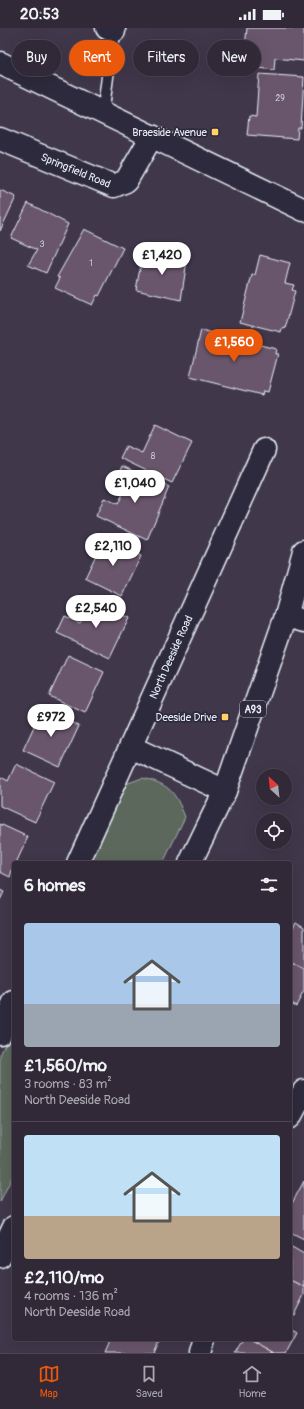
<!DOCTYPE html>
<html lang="en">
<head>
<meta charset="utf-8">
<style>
  :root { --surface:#312938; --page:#393140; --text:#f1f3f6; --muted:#a8a6ae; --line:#4c4553; --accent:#ea580c }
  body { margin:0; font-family:Pangolin,sans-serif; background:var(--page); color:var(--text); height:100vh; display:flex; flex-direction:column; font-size:15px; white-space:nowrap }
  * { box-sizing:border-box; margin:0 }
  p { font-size:13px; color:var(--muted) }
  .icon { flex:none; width:22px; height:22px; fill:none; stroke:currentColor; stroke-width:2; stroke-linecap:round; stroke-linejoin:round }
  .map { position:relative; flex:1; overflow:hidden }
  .drawer { position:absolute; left:12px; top:833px; width:280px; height:480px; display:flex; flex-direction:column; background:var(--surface); border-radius:4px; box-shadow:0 4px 16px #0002,0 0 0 1px var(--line) }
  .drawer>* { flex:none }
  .top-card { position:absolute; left:12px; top:12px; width:280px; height:36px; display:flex; gap:8px }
  .needle { width:26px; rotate:333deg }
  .fabs { position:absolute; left:256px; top:741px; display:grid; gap:8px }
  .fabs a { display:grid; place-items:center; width:36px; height:36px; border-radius:50%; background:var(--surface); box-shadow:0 4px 16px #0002,0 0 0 1px var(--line); font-size:20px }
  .price { position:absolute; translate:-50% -34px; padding:0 9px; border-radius:14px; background:#fff; color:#222; font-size:13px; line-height:26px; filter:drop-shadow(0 1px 2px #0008) }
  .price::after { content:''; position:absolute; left:50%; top:24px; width:12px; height:9px; margin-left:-6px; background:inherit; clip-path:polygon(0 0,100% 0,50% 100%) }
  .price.current { background:var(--accent); color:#fff }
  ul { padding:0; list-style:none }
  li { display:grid; align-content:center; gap:8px; height:212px; padding:0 12px }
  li+li { border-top:1px solid var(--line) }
  li span { display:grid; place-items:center; height:124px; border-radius:4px; color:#555 }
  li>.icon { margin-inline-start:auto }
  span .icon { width:72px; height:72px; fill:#fffc; stroke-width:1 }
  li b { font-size:17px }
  h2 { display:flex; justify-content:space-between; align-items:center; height:48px; padding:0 12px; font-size:17px }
  .tag { padding:0 14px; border-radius:18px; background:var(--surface); box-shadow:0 4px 16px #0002,0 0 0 1px var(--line); font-size:14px; line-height:36px }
  .tag.current { background:var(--accent); color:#fff }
  .status { display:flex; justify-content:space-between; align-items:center; height:28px; padding:0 20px; background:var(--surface); direction:ltr }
  .status svg { height:11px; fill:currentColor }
  .tabs { display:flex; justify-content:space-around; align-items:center; height:56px; border-top:1px solid var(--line); background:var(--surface); font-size:11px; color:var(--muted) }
  .tabs a { display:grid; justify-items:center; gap:2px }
  .tabs .current { color:var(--accent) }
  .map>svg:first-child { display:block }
  .green { fill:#5c675b; stroke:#a2acaa }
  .building { fill:#6b566c; stroke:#e8f1f8 }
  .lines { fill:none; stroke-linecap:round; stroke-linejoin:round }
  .lane-casing { stroke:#e8f1f8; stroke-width:14 }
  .street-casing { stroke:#e8f1f8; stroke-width:25 }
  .secondary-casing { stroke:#e8f1f8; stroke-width:25 }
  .primary-casing { stroke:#e8f1f8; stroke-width:25 }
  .lane { stroke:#2f2a3d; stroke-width:11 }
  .street { stroke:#2f2a3d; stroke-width:22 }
  .secondary { stroke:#2f2a3d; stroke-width:22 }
  .primary { stroke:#2f2a3d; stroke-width:22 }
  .poi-dot { fill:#ffd166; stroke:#2f2a3d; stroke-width:1.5 }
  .labels { text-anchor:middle; stroke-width:3.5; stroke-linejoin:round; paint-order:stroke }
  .number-label { font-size:9px; fill:#c9cad5 }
  .shield { fill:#2f2a3d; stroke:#b0b5c0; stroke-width:1 }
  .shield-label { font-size:10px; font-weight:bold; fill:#e8f1f8 }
  .poi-label { font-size:11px; fill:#e8f1f8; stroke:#2f2a3d; text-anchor:end }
  .street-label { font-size:11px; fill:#e8f1f8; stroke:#2f2a3d }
</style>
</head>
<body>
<div class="status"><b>20:53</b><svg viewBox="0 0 49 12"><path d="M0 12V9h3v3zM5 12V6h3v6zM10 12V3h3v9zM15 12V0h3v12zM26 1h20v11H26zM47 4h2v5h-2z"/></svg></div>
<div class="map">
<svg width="304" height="1325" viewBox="0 0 304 1325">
  <rect width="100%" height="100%" fill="#41374b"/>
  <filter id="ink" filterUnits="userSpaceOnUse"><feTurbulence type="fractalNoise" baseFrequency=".025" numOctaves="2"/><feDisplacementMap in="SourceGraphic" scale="8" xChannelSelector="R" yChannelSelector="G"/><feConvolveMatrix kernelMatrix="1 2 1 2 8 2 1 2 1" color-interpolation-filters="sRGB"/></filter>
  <g filter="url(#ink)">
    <!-- green -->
    <g class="green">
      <path d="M142 750C170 756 175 764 185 789L163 835H87L123 757Z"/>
      <polygon points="14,997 14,1145 0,1174 0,1027"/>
    </g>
    <!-- building -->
    <g class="building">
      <polygon points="247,0 304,0 304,33 275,30 274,42 243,38"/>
      <polygon points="259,46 304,49 301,100 298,100 297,111 247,107 249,88 256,89"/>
      <polygon points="0,162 16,169 0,203"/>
      <polygon points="28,175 68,196 46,245 28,237 37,222 11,210"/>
      <polygon points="84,201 123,220 99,268 97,267 92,277 55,260 60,250 57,249"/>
      <polygon points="143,224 187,232 181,272 136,262"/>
      <polygon points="260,227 290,235 285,255 294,257 292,262 295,263 285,301 282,300 281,304 240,294 252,247 255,247"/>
      <polygon points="201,302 276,321 275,326 278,326 268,364 263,363 262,367 190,349"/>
      <polygon points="155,397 192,415 172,455 120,430 126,418 142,425"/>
      <polygon points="122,438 169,459 147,512 96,488 104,470 118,476 127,457 116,452"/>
      <polygon points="104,510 141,528 122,568 85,550"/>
      <polygon points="92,572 129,590 110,630 57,605 65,588 80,595"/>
      <polygon points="68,627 104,644 85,685 49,668"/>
      <polygon points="42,681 79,698 60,739 23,722"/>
      <polygon points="16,736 54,754 35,794 0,778 0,752 1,749 8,753"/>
      <polygon points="0,796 28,809 16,835 14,835 10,849 0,844"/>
      <polygon points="0,862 4,864 0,872"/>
      <polygon points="296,894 304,899 304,941 290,933 290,905"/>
      <polygon points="290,933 304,941 304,963 296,978 290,974"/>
      <polygon points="304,1153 304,1211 290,1204 290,1179"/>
      <polygon points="290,1218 304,1226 304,1259 290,1252"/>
      <polygon points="290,1252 304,1259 304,1267 294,1287 290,1285"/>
      <polygon points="290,1301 297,1305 286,1325 274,1325 249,1311 290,1311"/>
      <polygon points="111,1311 160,1311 154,1325 105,1325"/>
      <polygon points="243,1311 249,1311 274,1325 235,1325"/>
    </g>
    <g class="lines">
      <!-- lane casing -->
      <g class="lane-casing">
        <polyline id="lane" points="103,83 114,0"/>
      </g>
      <!-- street casing -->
      <g class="street-casing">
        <g id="street">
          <polyline points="107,0 114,3"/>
          <path id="s1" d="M0 111 114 158 126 153 152 108"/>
          <polyline points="286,588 304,593"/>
          <polyline points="131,719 225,763"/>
          <path id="s2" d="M78 835 264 422"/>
          <polyline points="0,1005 14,974"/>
          <polyline points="290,1089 304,1063"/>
          <polyline points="200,1325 204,1311"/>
        </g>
      </g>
      <!-- secondary casing -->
      <g class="secondary-casing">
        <polyline id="secondary" points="0,35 304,182"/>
      </g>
      <!-- primary casing -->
      <g class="primary-casing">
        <g id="primary">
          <polyline points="190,835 225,763 286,588 304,523"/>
          <polyline points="0,1228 14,1199"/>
        </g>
      </g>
      <!-- lane -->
      <use href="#lane" class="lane"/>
      <!-- street -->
      <use href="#street" class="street"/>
      <!-- secondary -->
      <use href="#secondary" class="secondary"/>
      <!-- primary -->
      <use href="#primary" class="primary"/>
    </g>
  </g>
  <!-- markers -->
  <g class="poi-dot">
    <rect x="211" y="100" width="8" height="8" rx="2"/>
    <rect x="221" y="685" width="8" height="8" rx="2"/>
  </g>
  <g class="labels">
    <!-- number labels -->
    <g class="number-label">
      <text x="280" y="73">29</text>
      <text x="42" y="219">3</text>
      <text x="91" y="238">1</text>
      <text x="153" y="431">8</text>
    </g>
    <!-- shield labels -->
    <rect class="shield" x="240" y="673" width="26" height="16" rx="3"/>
    <g class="shield-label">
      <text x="253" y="685">A93</text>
    </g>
    <!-- poi labels -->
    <g class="poi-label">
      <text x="207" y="108">Braeside Avenue</text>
      <text x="217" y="693">Deeside Drive</text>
    </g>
    <!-- street labels -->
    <g class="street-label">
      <text dy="4" stroke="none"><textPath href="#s1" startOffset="82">Springfield Road</textPath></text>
      <text dy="4" stroke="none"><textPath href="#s2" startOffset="226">North Deeside Road</textPath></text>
    </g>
  </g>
</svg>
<div class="fabs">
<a><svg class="needle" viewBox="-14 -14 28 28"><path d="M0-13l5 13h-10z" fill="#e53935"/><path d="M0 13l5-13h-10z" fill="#a8a6ae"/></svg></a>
<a><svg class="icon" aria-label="locate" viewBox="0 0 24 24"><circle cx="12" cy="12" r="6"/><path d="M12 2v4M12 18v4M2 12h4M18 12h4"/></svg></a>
</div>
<b class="price" style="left:162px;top:248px">£1,420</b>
<b class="price current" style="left:234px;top:335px">£1,560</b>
<b class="price" style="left:135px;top:476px">£1,040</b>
<b class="price" style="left:113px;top:539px">£2,110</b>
<b class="price" style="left:96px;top:601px">£2,540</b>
<b class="price" style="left:51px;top:710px">£972</b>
<div class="top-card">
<a class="tag">Buy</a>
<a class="tag current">Rent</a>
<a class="tag">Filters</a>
<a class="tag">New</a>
</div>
<section class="drawer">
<h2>6 homes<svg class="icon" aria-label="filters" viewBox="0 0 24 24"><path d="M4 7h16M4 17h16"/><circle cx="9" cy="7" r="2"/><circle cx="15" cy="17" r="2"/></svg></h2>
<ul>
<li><span style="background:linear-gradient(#a9c7e8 65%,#9aa5b1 0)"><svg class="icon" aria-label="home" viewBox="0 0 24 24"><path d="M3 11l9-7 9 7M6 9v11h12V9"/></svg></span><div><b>£1,560/mo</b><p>3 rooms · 83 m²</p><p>North Deeside Road</p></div></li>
<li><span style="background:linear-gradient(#bfe0f5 65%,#b9a48a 0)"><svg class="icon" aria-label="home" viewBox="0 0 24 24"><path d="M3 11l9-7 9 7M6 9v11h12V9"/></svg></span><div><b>£2,110/mo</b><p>4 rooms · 136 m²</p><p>North Deeside Road</p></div></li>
</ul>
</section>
</div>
<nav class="tabs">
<a class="current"><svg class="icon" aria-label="map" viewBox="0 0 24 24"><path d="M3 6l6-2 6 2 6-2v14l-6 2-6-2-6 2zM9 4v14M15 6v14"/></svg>Map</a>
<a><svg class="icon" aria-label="saved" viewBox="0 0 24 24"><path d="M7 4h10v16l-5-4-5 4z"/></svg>Saved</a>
<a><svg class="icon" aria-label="home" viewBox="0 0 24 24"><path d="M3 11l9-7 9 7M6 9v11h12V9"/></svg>Home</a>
</nav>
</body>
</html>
